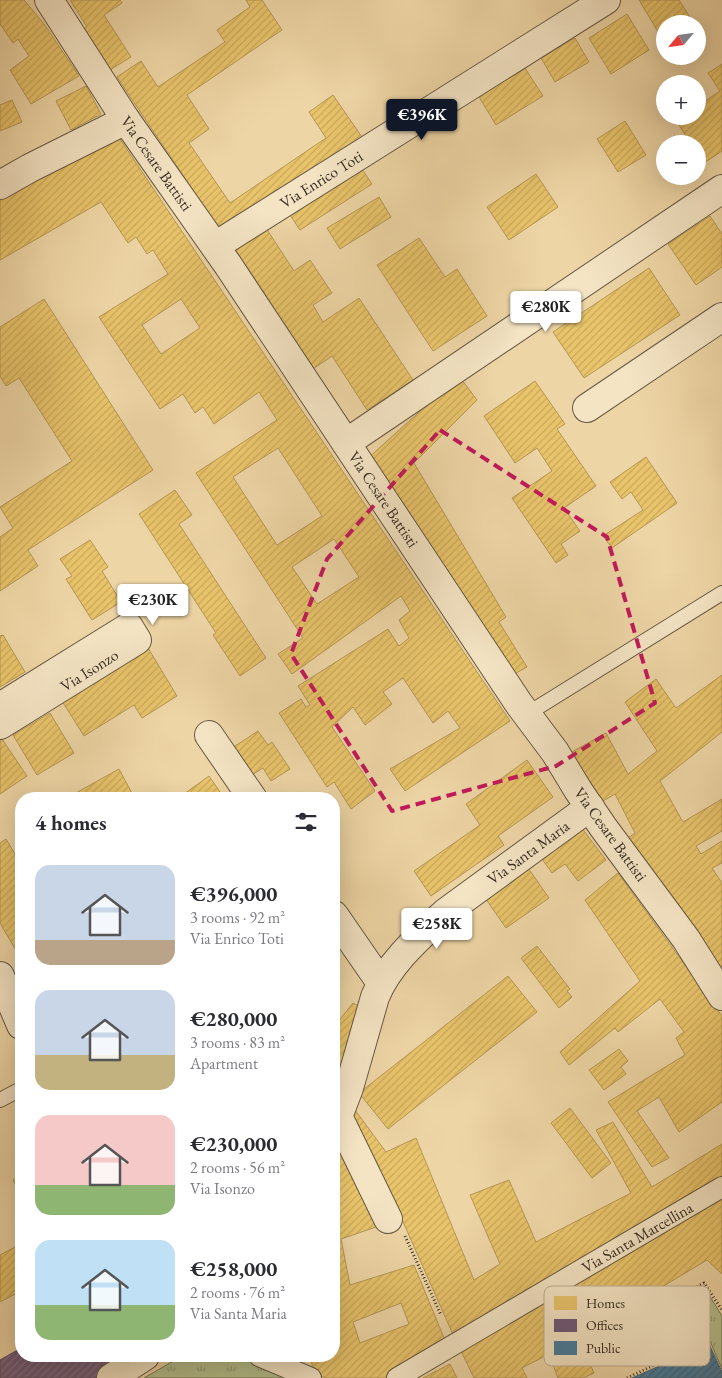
<!DOCTYPE html>
<html lang="en">
<head>
<meta charset="utf-8">
<style>
  :root { --surface:#fff; --page:#f7f7f7; --text:#2b2b33; --muted:#7c7c81; --accent:#111827 }
  body { margin:0; font-family:"EB Garamond",serif; background:var(--page); color:var(--text); height:100vh; display:flex; flex-direction:column; font-size:19px; white-space:nowrap }
  * { box-sizing:border-box; margin:0 }
  p { font-size:16px; color:var(--muted) }
  .icon { flex:none; width:28px; height:28px; fill:none; stroke:currentColor; stroke-width:2; stroke-linecap:round; stroke-linejoin:round }
  .map { position:relative; flex:1; overflow:hidden }
  .side { position:absolute; left:15px; top:792px; width:325px; height:570px; display:flex; flex-direction:column; background:var(--surface); border-radius:20px; box-shadow:0 5px 20px #0002 }
  .side>* { flex:none }
  .needle { width:32px; rotate:241deg }
  .fabs { position:absolute; left:656px; top:15px; display:grid; gap:10px }
  .fabs a { display:grid; place-items:center; width:50px; height:50px; border-radius:50%; background:var(--surface); box-shadow:0 5px 20px #0002; font-size:25px }
  .price { position:absolute; translate:-50% -42px; padding:0 11px; border-radius:5px; background:#fff; color:#222; font-size:16px; line-height:32px; filter:drop-shadow(0 1px 2px #0008) }
  .price::after { content:''; position:absolute; left:50%; top:30px; width:15px; height:11px; margin-left:-8px; background:inherit; clip-path:polygon(0 0,100% 0,50% 100%) }
  .price.active { background:var(--accent); color:#fff }
  ul { padding:0; list-style:none }
  li { display:flex; align-items:center; gap:15px; height:125px; padding:0 20px }
  li span { display:grid; place-items:center; flex:none; width:140px; height:100px; border-radius:15px; color:#555 }
  li>.icon { margin-inline-start:auto }
  span .icon { width:60px; height:60px; fill:#fffc; stroke-width:1 }
  li b { font-size:21px }
  h2 { display:flex; justify-content:space-between; align-items:center; height:60px; padding:0 20px; font-size:21px }
  .map>svg:first-child { display:block }
  .park { fill:url(#park-tufts); stroke:#757658 }
  .homes { fill:url(#homes-hatch); stroke:#b49755; fill-rule:evenodd }
  .offices { fill:url(#offices-hatch); stroke:#5d4c60 }
  .public { fill:url(#public-hatch); stroke:#416479 }
  .lines { fill:none; stroke-linecap:round; stroke-linejoin:round }
  .service-casing { stroke:#655844; stroke-width:16 }
  .pedestrian-casing { stroke:#655844; stroke-width:22 }
  .minor-casing { stroke:#655844; stroke-width:30 }
  .path { stroke:#372e24; stroke-width:3; stroke-dasharray:1 2.5; stroke-linecap:butt }
  .service { stroke:#f4e4c4; stroke-width:14 }
  .pedestrian { stroke:#f4e4c4; stroke-width:20 }
  .minor { stroke:#f4e4c4; stroke-width:28 }
  .marked { fill:none; stroke:#c2185b; stroke-width:4; stroke-dasharray:10 6; stroke-linejoin:round }
  .labels { text-anchor:middle; stroke-width:5; stroke-linejoin:round; paint-order:stroke }
  .street-label { font-size:16px; fill:#372e24; stroke:#f4e4c4 }
  .key { fill:#f4e4c4; stroke:#bbad94; stroke-width:1 }
  .key-label { font-size:14px; fill:#372e24 }
</style>
</head>
<body>
<div class="map">
<svg width="722" height="1378" viewBox="0 0 722 1378">
  <defs>
    <pattern id="park-tufts" width="24" height="20" patternUnits="userSpaceOnUse" patternTransform="scale(1.25)"><rect width="24" height="20" fill="#b3be8b"/><path d="M3 7l-1-3M5 7V3M7 7l1-3M15 17l-1-3M17 17v-4M19 17l1-3" fill="none" stroke="#929b71"/></pattern>
    <pattern id="homes-hatch" width="6" height="6" patternUnits="userSpaceOnUse" patternTransform="scale(1.25)"><rect width="6" height="6" fill="#e9c46a"/><path d="M-1 1l2-2M0 6l6-6M5 7l2-2" fill="none" stroke="#c8a95c"/></pattern>
    <pattern id="offices-hatch" width="6" height="6" patternUnits="userSpaceOnUse" patternTransform="scale(1.25)"><rect width="6" height="6" fill="#6d597a"/><path d="M-1 1l2-2M0 6l6-6M5 7l2-2" fill="none" stroke="#82738b"/></pattern>
    <pattern id="public-hatch" width="6" height="6" patternUnits="userSpaceOnUse" patternTransform="scale(1.25)"><rect width="6" height="6" fill="#457b9d"/><path d="M-1 1l2-2M0 6l6-6M5 7l2-2" fill="none" stroke="#3a6580"/></pattern>
  </defs>
  <rect width="100%" height="100%" fill="#eed5a5"/>
  <filter id="stains"><feTurbulence type="fractalNoise" baseFrequency=".004" numOctaves="4"/><feColorMatrix values="0 0 0 0 .2 0 0 0 0 .09 0 0 0 0 .02 0 0 0 .5 -.17"/></filter>
  <radialGradient id="worn" r=".72"><stop offset=".6" stop-color="#630" stop-opacity="0"/><stop offset="1" stop-color="#630" stop-opacity=".3"/></radialGradient>
  <!-- park -->
  <g class="park">
    <polygon points="709,1295 722,1316 722,1369 694,1304"/>
    <polygon points="182,1356 238,1356 289,1378 144,1378"/>
  </g>
  <!-- homes -->
  <g class="homes">
    <polygon points="0,0 24,0 44,24 79,76 31,104 10,70 29,56 18,39 13,43 0,24"/>
    <polygon points="70,0 120,0 122,3 104,15 131,57 108,71 82,30 87,27"/>
    <polygon points="246,0 262,0 282,30 187,95 209,129 189,143 230,203 326,138 309,112 333,95 364,140 223,235 117,77 141,61 158,87 225,42 217,30 250,7"/>
    <polygon points="639,0 679,0 690,17 678,24 665,24 665,32 660,35"/>
    <polygon points="627,14 649,50 611,74 589,38"/>
    <polygon points="575,38 589,62 555,82 541,58"/>
    <polygon points="722,64 722,151 704,163 698,154 698,144 691,144 676,120 681,116 698,116 698,106 720,91 708,73"/>
    <polygon points="525,68 543,96 496,125 479,97"/>
    <polygon points="86,86 101,114 71,130 56,101"/>
    <polygon points="12,100 22,122 0,131 0,105"/>
    <polygon points="625,121 646,155 618,172 597,139"/>
    <path d="M116 133 510 721 405 791 390 769 460 728 448 711 433 723 403 678 383 692 392 704 365 725 353 707 332 727 375 791 351 809 334 782 327 787 279 713 301 699 306 707 310 705 298 686 388 629 399 646 409 638 399 620 410 611 401 596 292 674 278 654 303 638 196 473 277 420 259 392 214 424 203 407 195 413 183 394 160 409 99 317 168 274 153 250 147 254 136 237 128 243 101 202 0 260V198ZM181 299 200 328 161 354 142 325ZM278 448 322 516 277 545 233 477ZM334 539 359 577 317 604 292 567Z"/>
    <polygon points="358,163 372,184 300,230 286,209"/>
    <polygon points="536,174 558,207 509,240 487,207"/>
    <polygon points="379,197 391,217 340,249 327,228"/>
    <polygon points="710,216 722,234 722,267 696,285 668,244"/>
    <polygon points="266,228 294,271 310,260 332,293 313,305 323,322 359,298 413,380 367,410 332,356 310,371 262,297 265,294 235,249"/>
    <polygon points="419,238 445,277 457,269 487,316 433,351 377,265"/>
    <polygon points="649,268 680,315 584,378 553,332"/>
    <polygon points="44,299 153,470 28,550 38,566 0,591 0,537 13,528 0,507 72,461 19,378 6,386 0,376 0,327"/>
    <polygon points="459,376 477,400 414,463 506,617 499,622 527,667 509,677 366,460"/>
    <polygon points="535,381 565,424 557,429 596,486 564,508 580,531 561,544 568,555 556,563 512,498 552,471 537,448 515,463 484,416"/>
    <polygon points="646,457 677,503 612,548 603,536 643,510 631,492 622,499 610,482"/>
    <polygon points="175,490 192,515 179,524 266,658 240,676 213,635 216,633 139,514"/>
    <polygon points="90,540 108,567 102,571 121,602 92,620 66,579 72,576 60,559"/>
    <polygon points="3,635 25,672 0,687 0,636"/>
    <polygon points="148,648 177,696 142,718 134,705 84,736 62,701"/>
    <polygon points="722,675 722,732 660,781 683,822 722,799 722,831 696,846 701,854 722,841 722,863 712,868 722,883 722,984 628,838 635,833 615,794 598,804 570,753 606,733 628,774 657,751 625,702 656,679 676,708"/>
    <polygon points="50,713 74,753 37,775 13,735"/>
    <polygon points="258,731 268,745 272,742 290,769 271,781 263,768 247,778 229,750"/>
    <polygon points="2,739 27,776 0,794 0,740"/>
    <polygon points="527,760 553,797 498,836 504,845 431,896 414,871 480,825 466,804"/>
    <polygon points="119,769 135,799 76,799 74,794"/>
    <polygon points="209,776 225,799 177,799"/>
    <polygon points="578,823 606,860 578,881 565,864 552,873 537,852"/>
    <polygon points="6,839 21,864 21,880 17,882 21,890 21,959 0,923 0,843"/>
    <polygon points="526,865 549,898 506,928 483,895"/>
    <polygon points="618,873 722,1016 722,1102 679,1132 659,1097 637,1111 669,1158 652,1167 608,1102 685,1055 676,1038 684,1032 660,999 618,1032 615,1028 569,1065 560,1052 640,981 585,900"/>
    <polygon points="537,946 570,989 567,991 572,997 559,1008 521,958"/>
    <polygon points="508,976 537,1012 388,1129 359,1093"/>
    <polygon points="353,1003 365,1010 334,1095 334,1027"/>
    <polygon points="619,1049 628,1061 621,1067 626,1074 604,1090 589,1070"/>
    <polygon points="570,1108 611,1163 592,1178 551,1123"/>
    <polygon points="355,1110 386,1152 416,1138 474,1280 500,1264 470,1195 509,1180 536,1242 631,1193 596,1130 613,1122 652,1187 722,1144 722,1181 455,1339 376,1161 370,1165 346,1126"/>
    <path d="M334 1134 366 1193 376 1227 341 1239 350 1285 414 1265 447 1345 392 1378H326L313 1373 311 1356H334ZM401 1303 409 1324 360 1343 353 1322Z"/>
    <polygon points="21,1176 21,1195 13,1180"/>
    <polygon points="722,1196 722,1274 707,1260 578,1337 594,1373 583,1378 558,1378 549,1354 522,1368 527,1378 474,1378 461,1351"/>
    <polygon points="21,1244 21,1291 0,1302 0,1255"/>
    <polygon points="450,1364 457,1378 423,1378"/>
  </g>
  <!-- offices -->
  <polygon class="offices" points="21,1348 21,1356 119,1356 102,1378 0,1378 0,1360"/>
  <!-- public -->
  <polygon class="public" points="691,1305 722,1372 722,1378 632,1378 680,1357 662,1318"/>
  <g class="lines">
    <!-- service casing -->
    <g class="service-casing">
      <g id="service">
        <polyline points="527,714 722,593"/>
        <polyline points="0,1100 21,1089"/>
      </g>
    </g>
    <!-- pedestrian casing -->
    <g class="pedestrian-casing">
      <g id="pedestrian">
        <polyline points="259,1356 311,1378"/>
        <polyline points="397,1378 722,1187"/>
      </g>
    </g>
    <!-- minor casing -->
    <g class="minor-casing">
      <g id="minor">
        <polyline points="49,0 126,120 228,265 519,704 555,752 578,790 603,827 686,939 722,996"/>
        <polyline points="0,185 30,168 126,120"/>
        <polyline points="215,246 606,0"/>
        <polyline points="587,408 722,317"/>
        <polyline points="346,443 722,189"/>
        <polyline points="0,707 129,627 137,640 0,725"/>
        <polyline points="209,735 253,799"/>
        <polyline points="334,915 381,983"/>
        <polyline points="0,976 21,1025"/>
        <polyline points="338,1116 388,1219"/>
        <path d="M334 1123 341 1109 349 1088 375 997C388 964 420 936 446 912L590 807"/>
        <polyline points="111,1378 145,1356"/>
      </g>
    </g>
    <!-- path -->
    <g class="path">
      <polyline points="405,1236 441,1315"/>
      <polyline points="613,1316 620,1328 645,1315"/>
      <polyline points="627,1378 665,1360 645,1315 704,1283 722,1310"/>
    </g>
    <!-- service -->
    <use href="#service" class="service"/>
    <!-- pedestrian -->
    <use href="#pedestrian" class="pedestrian"/>
    <!-- minor -->
    <use href="#minor" class="minor"/>
  </g>
  <!-- marked area -->
  <path class="marked" d="M440 430 607 537 655 703 556 766 392 811 291 654 327 559Z"/>
  <g class="labels">
    <!-- street labels -->
    <g class="street-label">
      <text transform="translate(157 163) rotate(55)" y="6">Via Cesare Battisti</text>
      <text transform="translate(321 179) rotate(-32)" y="6">Via Enrico Toti</text>
      <text transform="translate(384 499) rotate(56)" y="6">Via Cesare Battisti</text>
      <text transform="translate(89 670) rotate(-32)" y="6">Via Isonzo</text>
      <text transform="translate(611 834) rotate(54)" y="6">Via Cesare Battisti</text>
      <text transform="translate(528 852) rotate(-36)" y="6">Via Santa Maria</text>
      <text transform="translate(637 1237) rotate(-30)" y="6">Via Santa Marcellina</text>
    </g>
  </g>
  <!-- legend -->
  <rect x="544" y="1286" width="166" height="80" rx="8" class="key"/>
  <rect x="554" y="1296" width="23" height="14" fill="#e9c46a"/>
  <rect x="554" y="1319" width="23" height="13" fill="#6d597a"/>
  <rect x="554" y="1341" width="23" height="14" fill="#457b9d"/>
  <g class="key-label">
    <text x="586" y="1308">Homes</text>
    <text x="586" y="1330">Offices</text>
    <text x="586" y="1353">Public</text>
  </g>
  <rect width="100%" height="100%" filter="url(#stains)"/>
  <rect width="100%" height="100%" fill="url(#worn)"/>
</svg>
<div class="fabs">
<a><svg class="needle" viewBox="-14 -14 28 28"><path d="M0-13l5 13h-10z" fill="#e53935"/><path d="M0 13l5-13h-10z" fill="#7c7c81"/></svg></a>
<a>+</a>
<a>−</a>
</div>
<b class="price active" style="left:422px;top:141px">€396K</b>
<b class="price" style="left:546px;top:333px">€280K</b>
<b class="price" style="left:153px;top:626px">€230K</b>
<b class="price" style="left:437px;top:950px">€258K</b>
<section class="side">
<h2>4 homes<svg class="icon" aria-label="filters" viewBox="0 0 24 24"><path d="M4 7h16M4 17h16"/><circle cx="9" cy="7" r="2"/><circle cx="15" cy="17" r="2"/></svg></h2>
<ul>
<li><span style="background:linear-gradient(#c9d6e8 75%,#b9a48a 0)"><svg class="icon" aria-label="home" viewBox="0 0 24 24"><path d="M3 11l9-7 9 7M6 9v11h12V9"/></svg></span><div><b>€396,000</b><p>3 rooms · 92 m²</p><p>Via Enrico Toti</p></div></li>
<li><span style="background:linear-gradient(#c9d6e8 65%,#c2b280 0)"><svg class="icon" aria-label="home" viewBox="0 0 24 24"><path d="M3 11l9-7 9 7M6 9v11h12V9"/></svg></span><div><b>€280,000</b><p>3 rooms · 83 m²</p><p>Apartment</p></div></li>
<li><span style="background:linear-gradient(#f6c9c9 70%,#8fb573 0)"><svg class="icon" aria-label="home" viewBox="0 0 24 24"><path d="M3 11l9-7 9 7M6 9v11h12V9"/></svg></span><div><b>€230,000</b><p>2 rooms · 56 m²</p><p>Via Isonzo</p></div></li>
<li><span style="background:linear-gradient(#bfe0f5 65%,#8fb573 0)"><svg class="icon" aria-label="home" viewBox="0 0 24 24"><path d="M3 11l9-7 9 7M6 9v11h12V9"/></svg></span><div><b>€258,000</b><p>2 rooms · 76 m²</p><p>Via Santa Maria</p></div></li>
</ul>
</section>
</div>
</body>
</html>
